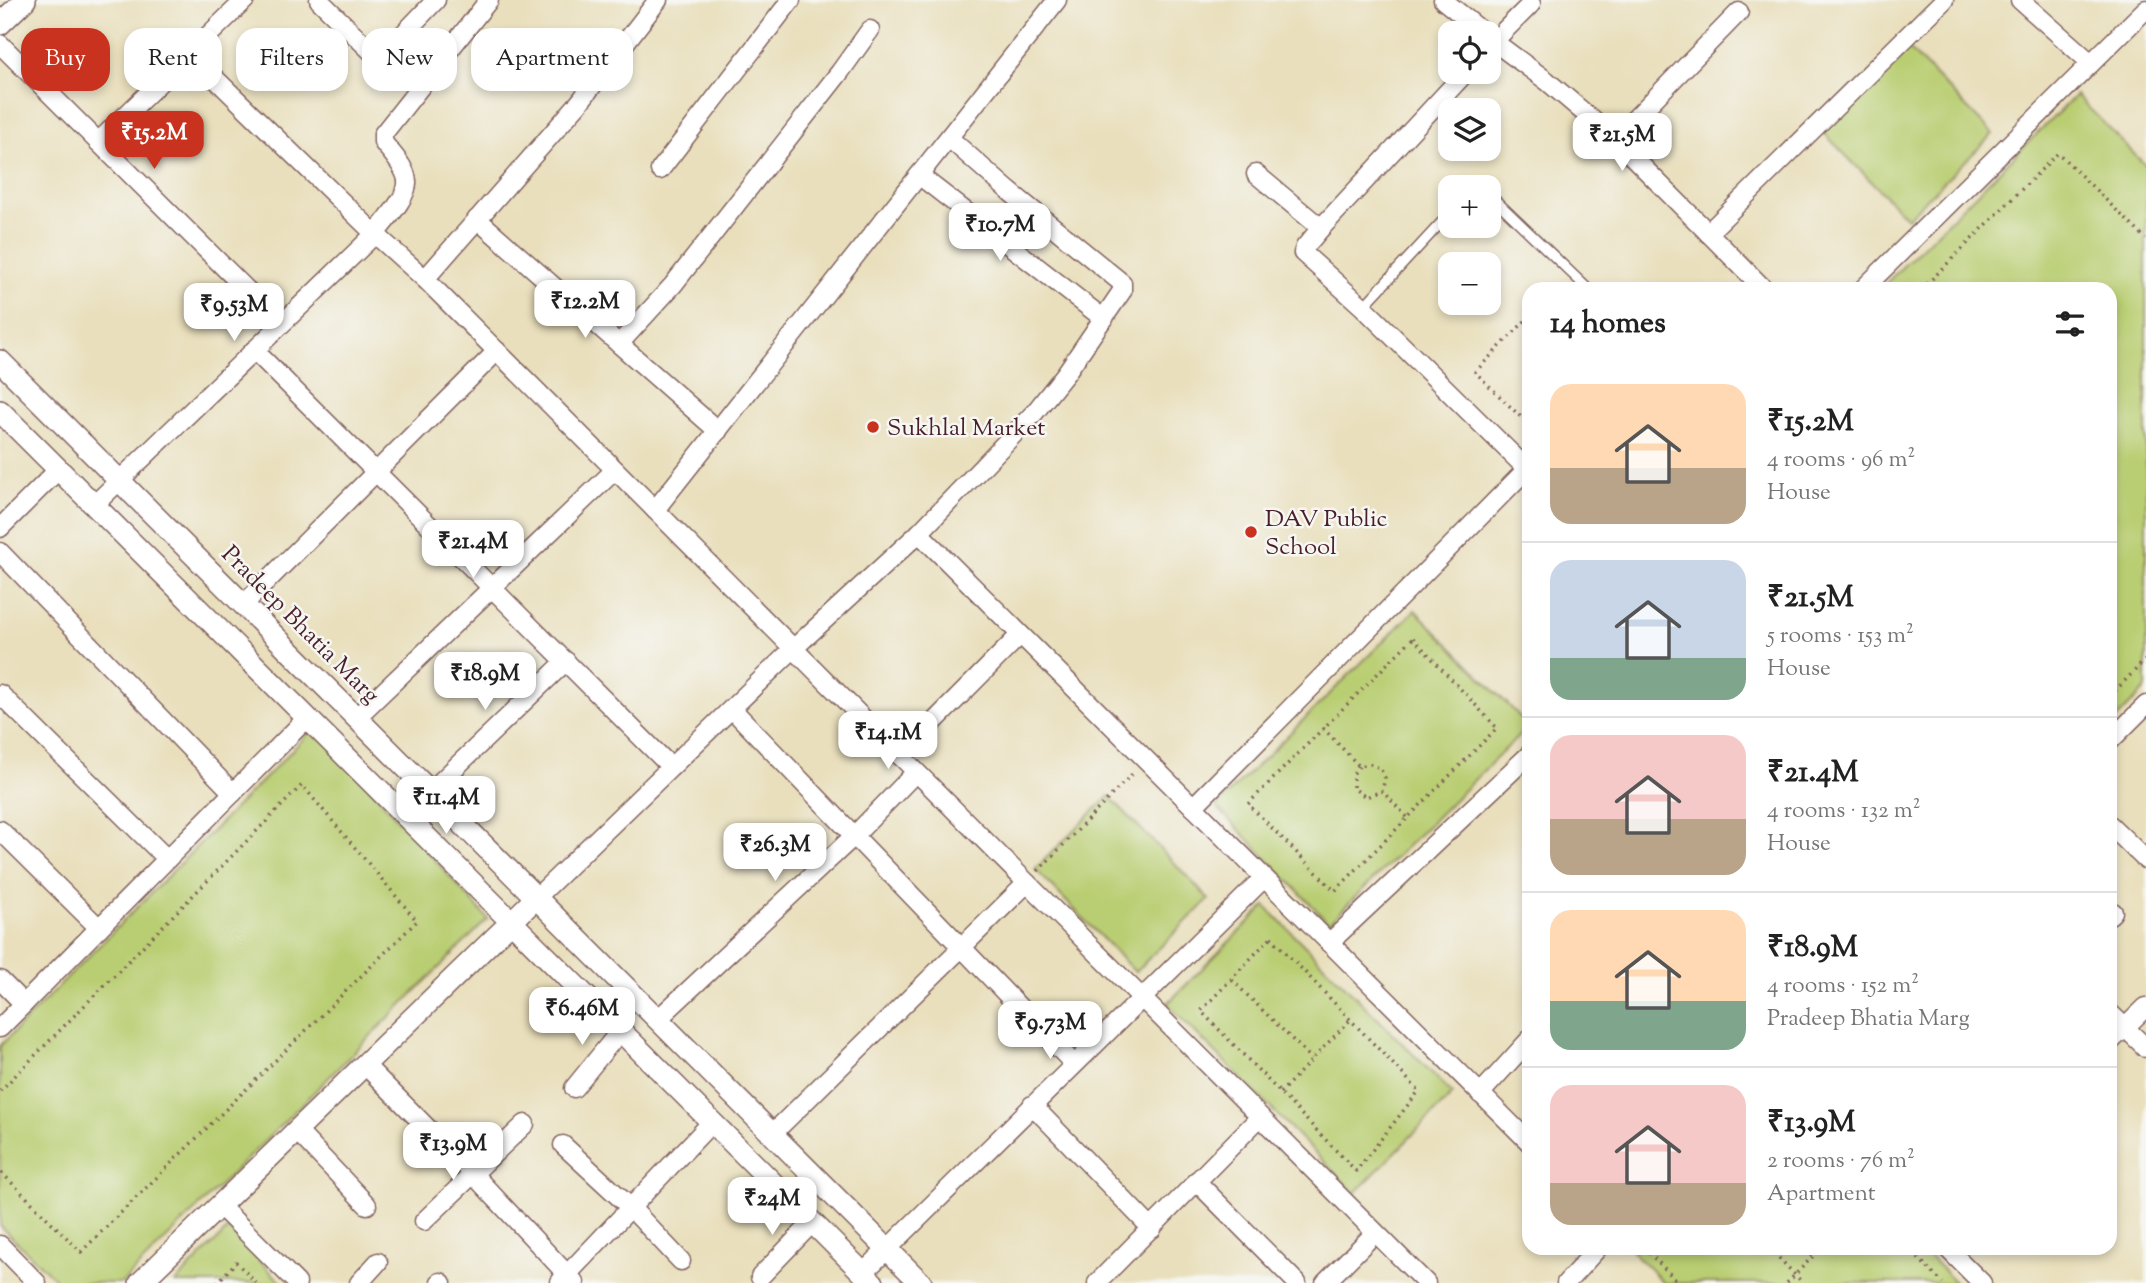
<!DOCTYPE html>
<html lang="en">
<head>
<meta charset="utf-8">
<style>
  :root { --surface:#fff; --page:#f2f2f2; --text:#222; --muted:#767676; --line:#e0e0e0; --accent:#c8321e }
  body { margin:0; font-family:"Sorts Mill Goudy",serif; background:var(--page); color:var(--text); height:100vh; display:flex; flex-direction:column; font-size:26px; white-space:nowrap }
  * { box-sizing:border-box; margin:0 }
  p { font-size:23px; color:var(--muted) }
  .icon { flex:none; width:38px; height:38px; fill:none; stroke:currentColor; stroke-width:2; stroke-linecap:round; stroke-linejoin:round }
  .map { position:relative; flex:1; overflow:hidden }
  .drawer { position:absolute; left:1522px; top:282px; width:595px; height:973px; display:flex; flex-direction:column; background:var(--surface); border-radius:21px; box-shadow:0 4px 10px #0003 }
  .drawer>* { flex:none }
  .banner { position:absolute; left:21px; top:28px; width:665px; height:63px; display:flex; gap:14px }
  .buttons { position:absolute; left:1438px; top:21px; display:grid; gap:14px }
  .buttons a { display:grid; place-items:center; width:63px; height:63px; border-radius:14px; background:var(--surface); box-shadow:0 4px 10px #0003; font-size:35px }
  .price { position:absolute; translate:-50% -60px; padding:0 16px; border-radius:14px; background:#fff; color:#222; font-size:23px; line-height:46px; filter:drop-shadow(0 2px 4px #0008) }
  .price::after { content:''; position:absolute; left:50%; top:42px; width:21px; height:16px; margin-left:-10px; background:inherit; clip-path:polygon(0 0,100% 0,50% 100%) }
  .price.current { background:var(--accent); color:#fff }
  ul { padding:0; list-style:none }
  li { display:flex; align-items:center; gap:21px; height:175px; padding:0 28px }
  li+li { border-top:2px solid var(--line) }
  li span { display:grid; place-items:center; flex:none; width:196px; height:140px; border-radius:21px; color:#555 }
  li>.icon { margin-inline-start:auto }
  span .icon { width:84px; height:84px; fill:#fffc; stroke-width:1 }
  li b { font-size:30px }
  h2 { display:flex; justify-content:space-between; align-items:center; height:84px; padding:0 28px; font-size:30px }
  .tag { padding:0 24px; border-radius:21px; background:var(--surface); box-shadow:0 4px 10px #0003; font-size:24px; line-height:63px }
  .tag.current { background:var(--accent); color:#fff }
  .map>svg:first-child { display:block }
  .green { fill:#b9ce72; stroke:#82764e; stroke-width:2 }
  .lines { fill:none; stroke-linecap:round; stroke-linejoin:round }
  .service-casing { stroke:#82625e; stroke-width:12 }
  .minor-casing { stroke:#82625e; stroke-width:21 }
  .tertiary-casing { stroke:#82625e; stroke-width:24 }
  .path { stroke:#82625e; stroke-width:3.5; stroke-dasharray:2 5; stroke-linecap:butt }
  .service { stroke:#fff; stroke-width:9 }
  .minor { stroke:#fff; stroke-width:18 }
  .tertiary { stroke:#fff; stroke-width:21 }
  .poi-dot { fill:#c8321e; stroke:#f6f6f2; stroke-width:2.5 }
  .labels { text-anchor:middle; stroke-width:5; stroke-linejoin:round; paint-order:stroke }
  .poi-label { font-size:24px; fill:#4a1f2b; stroke:#f6f6f2; text-anchor:start }
  .street-label { font-size:24px; fill:#4a1f2b; stroke:#f6f6f2 }
</style>
</head>
<body>
<div class="map">
<svg width="2146" height="1283" viewBox="0 0 2146 1283">
  <rect width="100%" height="100%" fill="#f6f6f2"/>
  <filter id="ink" filterUnits="userSpaceOnUse"><feTurbulence type="fractalNoise" baseFrequency=".0143" numOctaves="2"/><feDisplacementMap in="SourceGraphic" scale="14" xChannelSelector="R" yChannelSelector="G"/><feConvolveMatrix kernelMatrix="1 2 1 2 8 2 1 2 1" color-interpolation-filters="sRGB"/></filter>
  <filter id="wash" filterUnits="userSpaceOnUse"><feTurbulence type="fractalNoise" baseFrequency=".00686" numOctaves="4" result="noise"/><feDisplacementMap in="SourceGraphic" scale="28" xChannelSelector="R" yChannelSelector="G"/><feGaussianBlur stdDeviation="1.57" result="paint"/><feColorMatrix in="noise" values="0 0 0 0 0 0 0 0 0 0 0 0 0 0 0 0 0 1.4 0 .05"/><feComposite in="paint" operator="in"/></filter>
  <g filter="url(#wash)">
    <rect width="100%" height="100%" fill="#e9dfbc"/>
    <!-- green -->
    <g class="green">
      <polygon points="1908,48 1993,134 1907,218 1823,132"/>
      <polygon points="2076,95 2146,166 2146,688 2111,725 2110,289 1880,289"/>
      <polygon points="1415,610 1529,726 1329,923 1216,806"/>
      <polygon points="315,727 488,919 122,1283 59,1283 0,1226 0,1046"/>
      <polygon points="1109,796 1209,899 1135,972 1035,869"/>
      <polygon points="1265,906 1453,1094 1355,1193 1167,1004"/>
      <polygon points="228,1229 282,1283 175,1283"/>
      <polygon points="1635,1248 1921,1248 1956,1283 1664,1283 1632,1251"/>
    </g>
  </g>
  <g filter="url(#ink)">
    <g class="lines">
      <!-- service casing -->
      <g class="service-casing">
        <g id="service">
          <polyline points="1489,194 1588,289"/>
          <polyline points="1363,307 1451,212"/>
        </g>
      </g>
      <!-- minor casing -->
      <g class="minor-casing">
        <g id="minor">
          <polyline points="319,0 374,54 385,53 436,0"/>
          <polyline points="1443,0 1484,33"/>
          <polyline points="2020,0 2091,63"/>
          <polyline points="1489,38 1547,81 1615,139 1764,289"/>
          <polyline points="0,44 281,324"/>
          <polyline points="1489,46 1531,4"/>
          <polyline points="190,54 375,234 425,279 1426,1283"/>
          <polyline points="1466,72 1321,228 1305,247 1303,253 1363,307 1530,472"/>
          <polyline points="1615,139 1739,12"/>
          <polyline points="98,142 245,0"/>
          <polyline points="660,170 791,0"/>
          <polyline points="1256,174 1321,228"/>
          <polyline points="920,176 1104,319"/>
          <polyline points="477,219 718,431"/>
          <polyline points="1708,233 1944,0"/>
          <polyline points="425,279 579,103 658,0"/>
          <polyline points="1863,289 2146,9"/>
          <polyline points="619,344 673,285 840,72 870,30"/>
          <polyline points="254,350 671,767"/>
          <path d="M94 505 375 234C384 222 409 196 407 181 406 167 391 153 383 142V134L489 0"/>
          <polyline points="655,510 1057,0"/>
          <polyline points="0,528 59,469"/>
          <polyline points="919,533 1530,1143"/>
          <polyline points="0,552 233,793"/>
          <polyline points="244,604 497,351"/>
          <polyline points="0,694 167,859"/>
          <polyline points="732,709 1074,1064"/>
          <polyline points="357,717 615,470"/>
          <polyline points="2110,741 2146,705"/>
          <polyline points="900,756 1020,635"/>
          <polyline points="431,791 566,661"/>
          <polyline points="1193,807 1527,469"/>
          <polyline points="2110,825 2146,860"/>
          <polyline points="0,830 99,928"/>
          <polyline points="537,897 793,649 919,533 1035,412 1066,373 1122,291 1122,283 1009,191 949,138"/>
          <polyline points="2110,915 2113,912"/>
          <polyline points="1329,943 1530,754"/>
          <polyline points="0,980 24,1004"/>
          <polyline points="2110,1013 2146,1048"/>
          <polyline points="658,1019 854,836 916,772"/>
          <polyline points="0,1028 307,718"/>
          <polyline points="2110,1042 2146,1007"/>
          <polyline points="365,1065 473,1174 575,1283"/>
          <polyline points="574,1088 620,1031"/>
          <polyline points="1480,1094 1530,1039"/>
          <polyline points="1032,1105 1152,1229"/>
          <polyline points="297,1131 367,1205"/>
          <polyline points="772,1134 1027,883"/>
          <polyline points="563,1145 631,1208 681,1261"/>
          <polyline points="1196,1181 1297,1283"/>
          <polyline points="220,1206 297,1283"/>
          <polyline points="424,1221 525,1124"/>
          <polyline points="0,1245 37,1283"/>
          <polyline points="1947,1248 1982,1283"/>
          <polyline points="863,1273 1264,878"/>
          <polyline points="760,1277 812,1223"/>
          <polyline points="440,1282 442,1283"/>
          <polyline points="560,1282 712,1122"/>
          <polyline points="359,1283 378,1262"/>
          <polyline points="1097,1283 1260,1117"/>
          <polyline points="1325,1283 1375,1233"/>
          <polyline points="1566,1283 1598,1248"/>
        </g>
      </g>
      <!-- tertiary casing -->
      <g class="tertiary-casing">
        <g id="tertiary">
          <polyline points="0,24 25,0"/>
          <polyline points="0,361 921,1283"/>
          <polyline points="0,411 873,1283"/>
          <polyline points="140,1283 537,897"/>
        </g>
      </g>
      <!-- path -->
      <g class="path">
        <polyline points="1922,289 2058,153 2146,239"/>
        <polyline points="1530,316 1475,372 1530,426"/>
        <polygon points="1413,638 1497,728 1335,891 1248,804"/>
        <polyline points="2110,696 2146,659"/>
        <polyline points="1323,728 1359,766 1371,764 1380,768 1385,778 1382,791 1408,818"/>
        <polyline points="1359,766 1353,774 1353,788 1366,797 1382,791"/>
        <polyline points="1038,871 1135,771"/>
        <polygon points="1271,937 1419,1091 1356,1171 1201,1011"/>
        <polyline points="1232,980 1312,1059"/>
        <polyline points="0,1091 302,785 417,921 81,1252 0,1171"/>
        <polyline points="1280,1093 1351,1019"/>
        <polyline points="1650,1248 1647,1251 1679,1283"/>
        <polyline points="1769,1248 1803,1283"/>
        <polyline points="1908,1248 1943,1283"/>
        <polyline points="217,1283 236,1262 256,1283"/>
        <polyline points="1787,1283 1821,1248"/>
      </g>
      <!-- service -->
      <use href="#service" class="service"/>
      <!-- minor -->
      <use href="#minor" class="minor"/>
      <!-- tertiary -->
      <use href="#tertiary" class="tertiary"/>
    </g>
  </g>
  <!-- markers -->
  <g class="poi-dot">
    <circle cx="873" cy="427" r="7"/>
    <circle cx="1251" cy="532" r="7"/>
  </g>
  <g class="labels">
    <!-- poi labels -->
    <g class="poi-label">
      <text x="887" y="435">Sukhlal Market</text>
      <text x="1265" y="526">DAV Public<tspan x="1265" dy="28">School</tspan></text>
    </g>
    <!-- street labels -->
    <g class="street-label">
      <text transform="translate(301 624) rotate(45)" y="8">Pradeep Bhatia Marg</text>
    </g>
  </g>
</svg>
<div class="buttons">
<a><svg class="icon" aria-label="locate" viewBox="0 0 24 24"><circle cx="12" cy="12" r="6"/><path d="M12 2v4M12 18v4M2 12h4M18 12h4"/></svg></a>
<a><svg class="icon" aria-label="layers" viewBox="0 0 24 24"><path d="M12 4l9 5-9 5-9-5zM3 14l9 5 9-5"/></svg></a>
<a>+</a>
<a>−</a>
</div>
<b class="price current" style="left:154px;top:171px">₹15.2M</b>
<b class="price" style="left:1622px;top:173px">₹21.5M</b>
<b class="price" style="left:1000px;top:263px">₹10.7M</b>
<b class="price" style="left:585px;top:340px">₹12.2M</b>
<b class="price" style="left:234px;top:343px">₹9.53M</b>
<b class="price" style="left:473px;top:580px">₹21.4M</b>
<b class="price" style="left:485px;top:712px">₹18.9M</b>
<b class="price" style="left:888px;top:771px">₹14.1M</b>
<b class="price" style="left:446px;top:836px">₹11.4M</b>
<b class="price" style="left:775px;top:883px">₹26.3M</b>
<b class="price" style="left:582px;top:1047px">₹6.46M</b>
<b class="price" style="left:1050px;top:1061px">₹9.73M</b>
<b class="price" style="left:453px;top:1182px">₹13.9M</b>
<b class="price" style="left:772px;top:1237px">₹24M</b>
<div class="banner">
<a class="tag current">Buy</a>
<a class="tag">Rent</a>
<a class="tag">Filters</a>
<a class="tag">New</a>
<a class="tag">Apartment</a>
</div>
<section class="drawer">
<h2>14 homes<svg class="icon" aria-label="filters" viewBox="0 0 24 24"><path d="M4 7h16M4 17h16"/><circle cx="9" cy="7" r="2"/><circle cx="15" cy="17" r="2"/></svg></h2>
<ul>
<li><span style="background:linear-gradient(#ffd9b3 60%,#b9a48a 0)"><svg class="icon" aria-label="home" viewBox="0 0 24 24"><path d="M3 11l9-7 9 7M6 9v11h12V9"/></svg></span><div><b>₹15.2M</b><p>4 rooms · 96 m²</p><p>House</p></div></li>
<li><span style="background:linear-gradient(#c9d6e8 70%,#7fa58c 0)"><svg class="icon" aria-label="home" viewBox="0 0 24 24"><path d="M3 11l9-7 9 7M6 9v11h12V9"/></svg></span><div><b>₹21.5M</b><p>5 rooms · 153 m²</p><p>House</p></div></li>
<li><span style="background:linear-gradient(#f6c9c9 60%,#b9a48a 0)"><svg class="icon" aria-label="home" viewBox="0 0 24 24"><path d="M3 11l9-7 9 7M6 9v11h12V9"/></svg></span><div><b>₹21.4M</b><p>4 rooms · 132 m²</p><p>House</p></div></li>
<li><span style="background:linear-gradient(#ffd9b3 65%,#7fa58c 0)"><svg class="icon" aria-label="home" viewBox="0 0 24 24"><path d="M3 11l9-7 9 7M6 9v11h12V9"/></svg></span><div><b>₹18.9M</b><p>4 rooms · 152 m²</p><p>Pradeep Bhatia Marg</p></div></li>
<li><span style="background:linear-gradient(#f6c9c9 70%,#b9a48a 0)"><svg class="icon" aria-label="home" viewBox="0 0 24 24"><path d="M3 11l9-7 9 7M6 9v11h12V9"/></svg></span><div><b>₹13.9M</b><p>2 rooms · 76 m²</p><p>Apartment</p></div></li>
</ul>
</section>
</div>
</body>
</html>
